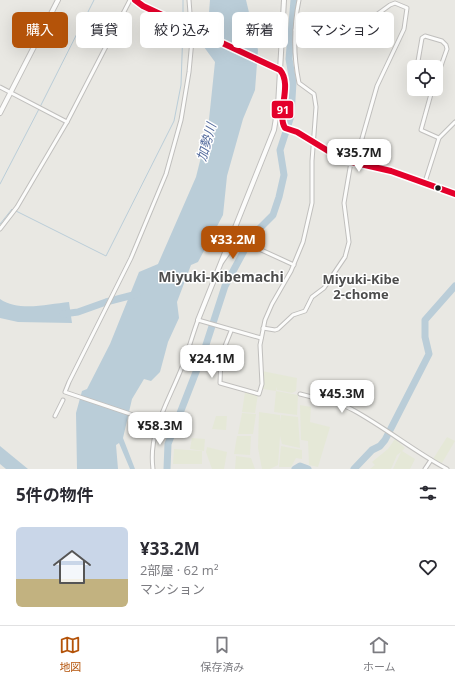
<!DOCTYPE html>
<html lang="ja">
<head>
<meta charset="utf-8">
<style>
  :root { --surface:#fff; --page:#f2f2f3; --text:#2b2b33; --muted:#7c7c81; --line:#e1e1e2; --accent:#b45309 }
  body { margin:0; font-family:"Open Sans","Noto Sans JP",sans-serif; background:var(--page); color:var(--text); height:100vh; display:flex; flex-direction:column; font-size:15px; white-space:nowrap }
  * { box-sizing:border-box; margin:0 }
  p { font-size:13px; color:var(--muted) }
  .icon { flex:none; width:22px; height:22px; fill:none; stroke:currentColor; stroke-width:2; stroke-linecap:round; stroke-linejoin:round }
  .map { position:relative; height:469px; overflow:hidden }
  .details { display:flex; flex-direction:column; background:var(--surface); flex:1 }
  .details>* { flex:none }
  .hud { position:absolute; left:12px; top:12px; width:431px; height:36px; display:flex; gap:8px }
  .controls { position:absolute; left:407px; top:60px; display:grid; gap:8px }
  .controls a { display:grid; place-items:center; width:36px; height:36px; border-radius:6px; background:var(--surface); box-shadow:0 4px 16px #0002; font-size:20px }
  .price { position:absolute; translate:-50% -34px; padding:0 9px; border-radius:8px; background:#fff; color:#222; font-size:13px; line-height:26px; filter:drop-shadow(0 1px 2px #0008) }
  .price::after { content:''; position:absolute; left:50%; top:24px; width:12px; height:9px; margin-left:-6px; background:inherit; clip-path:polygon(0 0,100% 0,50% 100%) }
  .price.current { background:var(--accent); color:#fff }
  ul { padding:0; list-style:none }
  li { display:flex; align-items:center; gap:12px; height:100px; padding:0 16px }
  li+li { border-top:1px solid var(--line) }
  li span { display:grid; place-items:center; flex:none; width:112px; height:80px; border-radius:6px; color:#555 }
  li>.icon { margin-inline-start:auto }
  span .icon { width:48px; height:48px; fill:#fffc; stroke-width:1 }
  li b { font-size:17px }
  h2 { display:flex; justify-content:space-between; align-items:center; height:48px; padding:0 16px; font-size:17px }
  .chip { padding:0 14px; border-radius:6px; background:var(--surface); box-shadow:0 4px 16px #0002; font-size:14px; line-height:36px }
  .chip.current { background:var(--accent); color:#fff }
  .tab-bar { display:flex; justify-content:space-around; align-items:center; height:56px; border-top:1px solid var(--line); background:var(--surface); font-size:11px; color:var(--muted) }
  .tab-bar a { display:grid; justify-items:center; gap:2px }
  .tab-bar .current { color:var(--accent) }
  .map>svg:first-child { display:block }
  .farmland { fill:#e5e8d7 }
  .water { fill:#bacdd8 }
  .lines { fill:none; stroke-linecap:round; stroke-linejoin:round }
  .stream { stroke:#bacdd8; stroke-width:1 }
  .river { stroke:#bacdd8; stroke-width:7 }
  .minor-casing { stroke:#c0bfbd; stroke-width:5 }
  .tertiary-casing { stroke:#c0bfbd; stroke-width:6 }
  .secondary-casing { stroke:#8c907e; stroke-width:6 }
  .minor { stroke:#fcfcfb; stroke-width:3 }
  .tertiary { stroke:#fcfcfb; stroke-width:4 }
  .secondary { stroke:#eff0e9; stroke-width:4.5 }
  .bus-1-casing { stroke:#fff; stroke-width:9 }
  .bus-1 { stroke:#e4002b; stroke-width:6 }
  .bus-dot { fill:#1a1a1a; stroke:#fff; stroke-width:1.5 }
  .labels { text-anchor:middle; stroke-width:3; stroke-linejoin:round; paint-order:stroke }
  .water-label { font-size:13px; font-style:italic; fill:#546b9d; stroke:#fff }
  .neighbourhood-label { font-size:13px; font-weight:bold; fill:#4d4d4d; stroke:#fff }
  .quarter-label { font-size:14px; font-weight:bold; fill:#4d4d4d; stroke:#fff }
  .line-badge { stroke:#fff; stroke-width:1.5 }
  .badge-label { font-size:11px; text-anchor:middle; font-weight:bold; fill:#fff }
</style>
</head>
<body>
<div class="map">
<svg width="455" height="469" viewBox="0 0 455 469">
  <rect width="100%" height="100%" fill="#e9e8e3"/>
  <!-- farmland -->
  <g class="farmland">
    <polygon points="262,371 297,378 296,391 292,393 277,390 277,387 276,391 263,389"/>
    <polygon points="276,391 298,395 297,415 274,412"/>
    <polygon points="245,392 258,394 255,413 242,412"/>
    <polygon points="300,405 311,407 310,422 330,427 318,467 309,465 308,441 301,440"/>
    <polygon points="259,412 280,415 280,422 281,415 298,417 300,448 282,444 280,436 278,465 270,469 262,469 258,448"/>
    <polygon points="242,413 256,414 253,434 238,434"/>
    <polygon points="216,416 227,416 226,430 212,429"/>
    <polygon points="237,436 251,436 250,455 234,454"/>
    <polygon points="447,437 455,441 442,463 433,459"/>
    <polygon points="192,438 205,439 204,451 190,449"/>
    <polygon points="395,439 405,448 402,451 415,459 410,469 393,469 401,452 397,455 391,469 370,469 375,465 372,462 388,449"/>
    <polygon points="281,446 302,450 302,459 296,458 291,467 279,467"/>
    <polygon points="207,447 227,452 224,469 212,469 206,452"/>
    <polygon points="174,449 202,451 202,464 173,464"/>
    <polygon points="236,456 251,458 255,469 235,469"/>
  </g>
  <!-- water -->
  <g class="water">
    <polygon points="210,0 246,0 258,50 255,90 243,119 227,176 223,215 198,262 191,265 177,302 179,318 168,342 160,372 151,381 144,379 132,399 123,438 135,469 130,469 119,443 116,445 118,469 77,469 76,413 82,391 87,389 110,344 139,272 158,264 196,177 208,129 215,62 204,47 208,25"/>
    <path d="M0 299C19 312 48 304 69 302L72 323 18 322 0 318Z"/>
    <polygon points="0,446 28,469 6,469 0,464"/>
  </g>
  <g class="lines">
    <!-- stream -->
    <g class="stream">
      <polyline points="183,0 183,21"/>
      <polyline points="40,107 94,0"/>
      <polyline points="0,184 39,109"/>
      <polyline points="16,211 106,256 174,121 181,85 183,28"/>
      <polyline points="0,224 12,209 13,210"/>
    </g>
    <!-- river -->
    <g class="river">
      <polyline points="63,314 78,312 106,302 137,294"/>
      <polyline points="167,469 168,444 203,354 225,286 252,236 273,215 279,197 284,175 280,150 291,116 293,82 289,59 294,0"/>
      <polyline points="295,469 300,466 308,469"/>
      <polyline points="354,469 372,450 380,446 385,440 429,354 425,337 425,320 455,286"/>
    </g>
    <!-- minor casing -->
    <g class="minor-casing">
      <g id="minor">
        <polyline points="295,30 316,29 363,33 366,32 368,21 390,5 395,3 407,8 404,29 377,86 355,163"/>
        <polyline points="417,67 422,38 425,36 442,41 446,45 447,49 436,80"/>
        <polyline points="0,87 67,122"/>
        <polyline points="423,89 431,94 433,89"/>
        <polyline points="431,94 421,130 439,138"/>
        <polyline points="425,182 439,138 455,122"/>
        <polyline points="0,229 17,207 67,122 130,0"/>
        <polyline points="222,262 236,242 257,248 294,265"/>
        <polyline points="263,328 275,330 278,329 293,315 305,311 312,297 324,288 345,257 349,242 344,203 351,162"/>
        <path d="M231 331 221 356 220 383 259 394 262 384 260 345 265 320 272 304 291 271 303 242 312 203V161L316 107 314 94 299 83C293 54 293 29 299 0"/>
        <path d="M300 394C317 399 338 401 353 410 386 428 415 452 447 469"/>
        <polyline points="55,416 63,400"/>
        <polyline points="157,423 65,392 69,382 131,258 166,174 181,120 189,72 192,40 189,0"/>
        <path d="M153 469C148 431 169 401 182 367 188 352 192 336 198 320L261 338"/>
        <polyline points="425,469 431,460"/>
      </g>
    </g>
    <!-- tertiary casing -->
    <g class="tertiary-casing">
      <g id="tertiary">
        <polyline points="0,113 58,0"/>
        <polyline points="198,320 274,130 278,106 284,0"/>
      </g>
    </g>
    <!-- secondary casing -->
    <g class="secondary-casing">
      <path id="secondary" d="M135 0 143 6 280 70C293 85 276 113 285 128L297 132 343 160 391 171 455 194"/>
    </g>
    <!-- minor -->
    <use href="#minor" class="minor"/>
    <!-- tertiary -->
    <use href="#tertiary" class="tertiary"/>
    <!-- secondary -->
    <use href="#secondary" class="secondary"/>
    <!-- bus-1 casing -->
    <g class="bus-1-casing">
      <path id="bus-1" d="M135 0 143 6 280 70C293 85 276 113 285 128L297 132 343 160 391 171 455 194"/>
    </g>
    <!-- bus-1 -->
    <use href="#bus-1" class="bus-1"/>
  </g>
  <!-- markers -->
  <circle class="bus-dot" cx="438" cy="188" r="3.5"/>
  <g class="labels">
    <!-- water labels -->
    <g class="water-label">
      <text transform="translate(206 142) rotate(-74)" y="5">加勢川</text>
    </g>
    <!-- neighbourhood labels -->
    <g class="neighbourhood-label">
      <text x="361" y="284">Miyuki-Kibe<tspan x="361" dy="15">2-chome</tspan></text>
    </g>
    <!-- quarter labels -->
    <g class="quarter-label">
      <text x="221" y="282">Miyuki-Kibemachi</text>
    </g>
  </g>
  <rect class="line-badge" x="271" y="100" width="23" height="19" rx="4" fill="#e4002b"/>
  <g class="badge-label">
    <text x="283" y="114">91</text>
  </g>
</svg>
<div class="controls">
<a><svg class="icon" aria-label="locate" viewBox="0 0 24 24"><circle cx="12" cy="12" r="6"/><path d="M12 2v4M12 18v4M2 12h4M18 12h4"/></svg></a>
</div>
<b class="price" style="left:359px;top:173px">¥35.7M</b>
<b class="price current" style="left:233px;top:260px">¥33.2M</b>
<b class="price" style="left:212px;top:379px">¥24.1M</b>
<b class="price" style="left:342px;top:414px">¥45.3M</b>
<b class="price" style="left:160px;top:446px">¥58.3M</b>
<div class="hud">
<a class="chip current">購入</a>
<a class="chip">賃貸</a>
<a class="chip">絞り込み</a>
<a class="chip">新着</a>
<a class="chip">マンション</a>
</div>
</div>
<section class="details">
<h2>5件の物件<svg class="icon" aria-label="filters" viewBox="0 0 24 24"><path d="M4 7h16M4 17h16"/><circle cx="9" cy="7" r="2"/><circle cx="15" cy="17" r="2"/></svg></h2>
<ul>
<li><span style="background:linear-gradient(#c9d6e8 65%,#c2b280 0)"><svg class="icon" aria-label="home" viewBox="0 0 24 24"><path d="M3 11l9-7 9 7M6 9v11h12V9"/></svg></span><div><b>¥33.2M</b><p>2部屋 · 62 m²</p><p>マンション</p></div><svg class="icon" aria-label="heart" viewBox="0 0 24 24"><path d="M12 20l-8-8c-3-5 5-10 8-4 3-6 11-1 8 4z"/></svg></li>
</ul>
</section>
<nav class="tab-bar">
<a class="current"><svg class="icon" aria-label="map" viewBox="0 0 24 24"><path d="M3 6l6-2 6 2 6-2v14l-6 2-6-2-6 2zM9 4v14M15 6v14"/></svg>地図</a>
<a><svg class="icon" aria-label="saved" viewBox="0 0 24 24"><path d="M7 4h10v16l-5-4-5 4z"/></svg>保存済み</a>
<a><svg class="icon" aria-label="home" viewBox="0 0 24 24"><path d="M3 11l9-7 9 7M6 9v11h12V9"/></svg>ホーム</a>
</nav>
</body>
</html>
